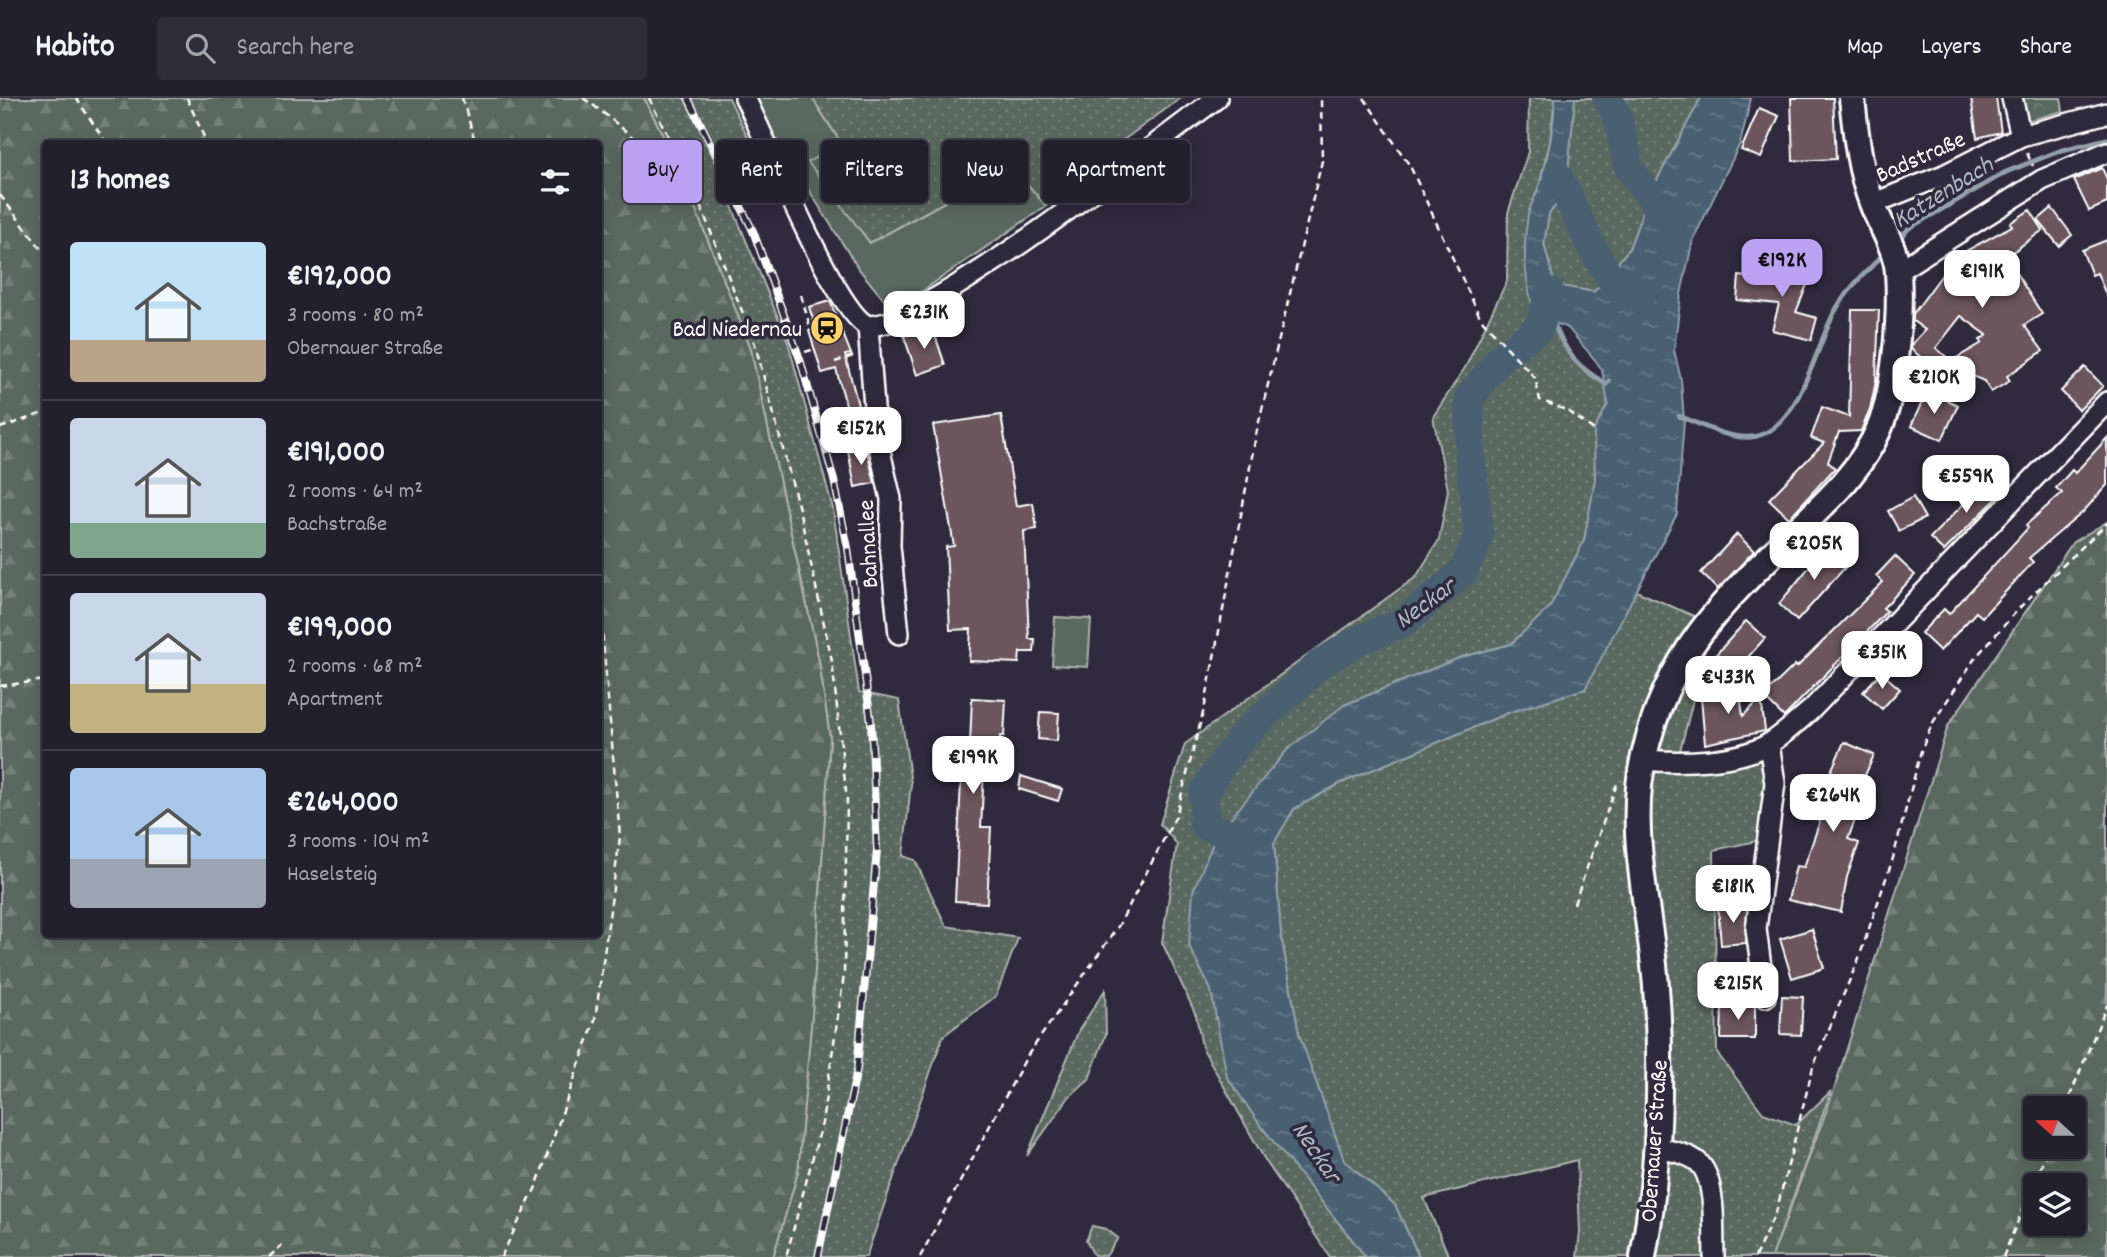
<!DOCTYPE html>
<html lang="en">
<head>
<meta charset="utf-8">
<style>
  :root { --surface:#23202e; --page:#2f2d3a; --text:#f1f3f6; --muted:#a3a3aa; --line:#403e4a; --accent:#bca0f2 }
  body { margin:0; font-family:Dekko,sans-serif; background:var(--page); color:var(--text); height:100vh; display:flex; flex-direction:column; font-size:26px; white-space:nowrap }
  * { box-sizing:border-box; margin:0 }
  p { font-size:23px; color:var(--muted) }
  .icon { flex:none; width:38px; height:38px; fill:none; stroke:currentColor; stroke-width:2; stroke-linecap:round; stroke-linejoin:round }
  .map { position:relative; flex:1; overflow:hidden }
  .side { position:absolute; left:42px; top:42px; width:560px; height:798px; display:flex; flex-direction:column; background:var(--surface); border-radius:7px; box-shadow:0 4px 18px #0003,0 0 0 2px var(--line) }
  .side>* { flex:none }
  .guide { position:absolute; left:623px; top:42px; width:665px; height:63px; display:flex; gap:14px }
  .needle { width:46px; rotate:291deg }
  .buttons { position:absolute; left:2023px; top:998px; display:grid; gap:14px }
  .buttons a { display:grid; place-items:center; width:63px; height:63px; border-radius:7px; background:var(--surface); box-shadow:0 4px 18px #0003,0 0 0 2px var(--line); font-size:35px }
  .price { position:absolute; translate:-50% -60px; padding:0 16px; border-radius:14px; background:#fff; color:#222; font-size:23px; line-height:46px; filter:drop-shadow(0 2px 4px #0008) }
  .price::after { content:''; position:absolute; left:50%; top:42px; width:21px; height:16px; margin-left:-10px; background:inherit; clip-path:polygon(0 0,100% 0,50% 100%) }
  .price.current { background:var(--accent); color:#111 }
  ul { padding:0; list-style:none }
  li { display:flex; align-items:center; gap:21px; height:175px; padding:0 28px }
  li+li { border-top:2px solid var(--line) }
  li span { display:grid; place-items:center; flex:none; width:196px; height:140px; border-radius:7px; color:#555 }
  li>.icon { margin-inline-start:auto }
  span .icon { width:84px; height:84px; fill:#fffc; stroke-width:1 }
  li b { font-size:30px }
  h2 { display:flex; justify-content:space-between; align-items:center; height:84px; padding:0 28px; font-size:30px }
  .pill { padding:0 24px; border-radius:7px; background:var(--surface); box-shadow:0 4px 18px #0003,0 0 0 2px var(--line); font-size:24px; line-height:63px }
  .pill.current { background:var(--accent); color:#111 }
  header { display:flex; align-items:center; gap:42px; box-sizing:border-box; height:98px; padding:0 35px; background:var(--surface); border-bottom:2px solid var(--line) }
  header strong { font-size:33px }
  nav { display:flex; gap:38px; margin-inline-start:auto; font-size:24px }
  .search { width:490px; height:63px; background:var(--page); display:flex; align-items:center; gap:18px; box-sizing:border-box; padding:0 24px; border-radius:7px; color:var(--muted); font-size:26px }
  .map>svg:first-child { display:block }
  .grass { fill:url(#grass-dots); stroke:#acb4af; stroke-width:2 }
  .forest { fill:url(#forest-firs); stroke:#acb4af; stroke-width:2; fill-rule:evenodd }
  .park { fill:url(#park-crowns); stroke:#acb4af; stroke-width:2 }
  .garden { fill:#5a695f; stroke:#acb4af; stroke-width:2 }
  .water { fill:url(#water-ripples); stroke:#92a0aa; stroke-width:2 }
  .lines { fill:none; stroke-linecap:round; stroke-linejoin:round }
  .stream { stroke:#92a0aa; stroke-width:5 }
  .river { stroke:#496172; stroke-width:30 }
  .building { fill:#6c555d; stroke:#fff; stroke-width:2 }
  .minor-casing { stroke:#fff; stroke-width:24 }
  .major-casing { stroke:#fff; stroke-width:30 }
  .path { stroke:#fff; stroke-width:2.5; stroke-dasharray:7 5; stroke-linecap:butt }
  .minor { stroke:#2f2a3d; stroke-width:19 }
  .major { stroke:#2f2a3d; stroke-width:24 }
  .rail-casing { stroke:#fff; stroke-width:8 }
  .rail { stroke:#2f2a3d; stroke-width:5; stroke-dasharray:16; stroke-linecap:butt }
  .labels { text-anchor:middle; stroke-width:7; stroke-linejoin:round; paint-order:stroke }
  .street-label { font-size:24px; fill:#fff; stroke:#2f2a3d }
  .poi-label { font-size:24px; fill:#fff; stroke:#2f2a3d; text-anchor:end }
  .water-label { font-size:26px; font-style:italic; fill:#adb8c0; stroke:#2f2a3d }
</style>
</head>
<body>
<header>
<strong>Habito</strong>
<div class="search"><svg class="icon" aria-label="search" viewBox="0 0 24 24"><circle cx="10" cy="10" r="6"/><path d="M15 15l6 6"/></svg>Search here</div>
<nav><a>Map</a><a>Layers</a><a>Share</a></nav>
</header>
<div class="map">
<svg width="2107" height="1159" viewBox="0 0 2107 1159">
  <defs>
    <pattern id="grass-dots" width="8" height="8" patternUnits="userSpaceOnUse" patternTransform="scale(1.75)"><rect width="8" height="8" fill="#5a695f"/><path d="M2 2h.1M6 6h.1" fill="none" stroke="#738077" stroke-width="1.8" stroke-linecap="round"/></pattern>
    <pattern id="forest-firs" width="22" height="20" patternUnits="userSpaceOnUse" patternTransform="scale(1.75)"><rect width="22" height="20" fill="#5a695f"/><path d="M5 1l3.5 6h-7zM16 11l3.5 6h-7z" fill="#738077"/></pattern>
    <pattern id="park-crowns" width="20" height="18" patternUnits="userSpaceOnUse" patternTransform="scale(1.75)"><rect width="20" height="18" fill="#5a695f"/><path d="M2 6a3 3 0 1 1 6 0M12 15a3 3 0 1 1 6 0" fill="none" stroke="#738077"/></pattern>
    <pattern id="water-ripples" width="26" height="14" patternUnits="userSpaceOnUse" patternTransform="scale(1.75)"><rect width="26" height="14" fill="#496172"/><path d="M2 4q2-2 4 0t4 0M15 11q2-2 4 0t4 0" fill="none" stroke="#647987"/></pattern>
  </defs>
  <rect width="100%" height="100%" fill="#2f2a3d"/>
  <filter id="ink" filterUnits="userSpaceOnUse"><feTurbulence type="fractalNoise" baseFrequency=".0143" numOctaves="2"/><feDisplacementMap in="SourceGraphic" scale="14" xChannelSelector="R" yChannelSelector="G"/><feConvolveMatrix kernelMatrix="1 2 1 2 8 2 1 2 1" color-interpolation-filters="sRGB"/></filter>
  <g filter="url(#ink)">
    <!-- grass -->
    <g class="grass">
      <polygon points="644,0 729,0 762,68 724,89 788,244 833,411 859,594 899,602 911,686 903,758 915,762 946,828 1018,840 996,898 943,938 866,1159 773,1159 798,1074 812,916 830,640 819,563 750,248 677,65"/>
      <polygon points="812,0 1181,0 1122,43 1128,54 1046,108 1021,79 950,101 870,145 807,64 841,45"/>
      <path d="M1529 0H1555L1550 44 1539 88 1529 114 1539 230 1553 224C1567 257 1576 268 1606 286L1608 306 1594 333 1595 382 1584 443 1550 509 1511 546 1459 560 1344 607 1189 848 1211 892 1228 979 1261 1028 1366 1159H1330L1265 1062 1202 949 1196 917 1162 844 1177 746 1160 726 1185 646 1416 479 1439 442 1448 392 1433 319 1466 268 1507 183 1508 115 1528 54Z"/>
      <polygon points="1575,0 1701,0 1649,97 1629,151 1594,194 1555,187 1544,146 1549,116 1566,94"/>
      <path d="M1634 492 1696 519C1708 565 1688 619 1677 664L1769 646 1766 741 1714 752 1717 955 1763 1015 1796 1027 1831 993 1772 1159H1577L1580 1134 1577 1062 1424 1100 1449 1159H1419L1395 1107 1344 1062 1299 936 1281 837 1274 745 1294 711 1341 685 1510 614 1585 591Z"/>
      <polygon points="1105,892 1106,936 1089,981 1069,999 1027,1058 1079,932"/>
      <polygon points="1092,1128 1106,1131 1118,1140 1106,1158 1094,1157 1086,1143"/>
    </g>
    <!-- forest -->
    <g class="forest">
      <path d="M0 0H644L677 65 750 248 819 563 830 640 812 916 798 1074 773 1159H0ZM46 46H598V836H46Z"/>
      <path d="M2107 424V1159H1772L1833 995 1948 628 2073 444ZM2035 1010H2074V1048H2035ZM2035 1087H2074V1125H2035Z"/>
    </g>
    <!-- park -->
    <polygon class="park" points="2024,0 2061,0 2063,13 2027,23"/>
    <!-- garden -->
    <g class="garden">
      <polygon points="754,0 812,0 841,45 808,64 870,145 950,101 1021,79 1046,108 893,213 858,170 805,86 796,80"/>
      <polygon points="1055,519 1091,521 1088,569 1052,567"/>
    </g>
    <!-- water -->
    <path class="water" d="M1555 0H1575L1566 94 1549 116 1544 146 1555 187 1594 194 1629 151 1649 97 1701 0H1751L1740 46 1693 142 1681 196 1674 252 1681 282 1684 322 1677 416 1585 591 1510 614 1341 685 1294 711 1274 745 1281 837 1299 936 1344 1062 1395 1107 1419 1159H1366L1261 1028 1227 979 1211 892 1189 848 1193 793 1216 738 1287 652 1344 607 1459 560 1511 546 1550 509 1584 443 1595 382 1594 332 1608 306 1602 272 1596 263 1568 230 1553 224 1539 230C1526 192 1521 157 1528 117 1530 106 1537 97 1540 86 1548 59 1554 29 1555 0Z"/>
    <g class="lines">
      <!-- stream -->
      <g class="stream">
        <polyline points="1898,142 1909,130 2006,74 2062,52 2107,41"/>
        <path d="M1555 218 1553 224C1567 257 1576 268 1606 286L1609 283"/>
        <path d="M1679 318C1701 326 1726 341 1751 339 1798 335 1815 251 1834 215 1847 191 1867 173 1886 154"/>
      </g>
      <!-- river -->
      <g class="river">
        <polyline points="1607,0 1618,20 1629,70 1673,130"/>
        <polyline points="1558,78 1590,146 1608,177 1640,198"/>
        <polyline points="1238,739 1204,727 1204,696 1218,671 1246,634 1320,566 1359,542 1404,524 1462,475 1479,439 1470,353 1469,300 1501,259 1539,230 1550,195"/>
      </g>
    </g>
    <!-- building -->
    <g class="building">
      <polygon points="1791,0 1833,0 1836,61 1793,63"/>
      <polygon points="1971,0 1996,0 2001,34 1977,40"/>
      <polygon points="1759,10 1779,18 1761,60 1741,52"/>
      <polygon points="2102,70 2107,81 2107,105 2089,113 2074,82"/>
      <polygon points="2052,110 2072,137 2059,148 2038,122"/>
      <polygon points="2030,112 2043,132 2006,159 2042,216 2024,227 2043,253 2007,278 2010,283 1991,294 1984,283 1961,273 1955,261 1982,245 1980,242 1987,237 1961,218 1936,250 1949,261 1926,288 1912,277 1924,262 1911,251 1911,247 1925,232 1913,223 1913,216 1955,159 2012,128 2010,125"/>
      <polygon points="2107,142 2107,199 2097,175 2092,177 2082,152"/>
      <polygon points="1787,162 1813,172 1796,214 1817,220 1811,242 1772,232 1779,206 1737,202 1739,178 1780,182"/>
      <polygon points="830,203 851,256 845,257 859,311 848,314 836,271 822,275 809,233 816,230 809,209"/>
      <polygon points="1852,212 1879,212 1876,283 1870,311 1861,333 1839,334 1828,364 1835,370 1789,420 1769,401 1824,345 1811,340 1822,309 1849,319"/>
      <polygon points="932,228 945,267 917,277 904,238"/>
      <polygon points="2085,269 2103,288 2079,312 2061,293"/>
      <polygon points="1927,293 1958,307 1942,342 1911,328"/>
      <polygon points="1001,317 1016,408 1033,405 1037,431 1024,433 1029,541 1035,541 1034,554 1020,554 1019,565 969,563 971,531 950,532 946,449 954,448 933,327"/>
      <polygon points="2107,340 2107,387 2083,414 2029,460 2033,464 1982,519 1976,514 1940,553 1921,535 1944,511 1949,516 2028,430 2026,427 2062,395 2056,390 2072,372 2075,375"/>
      <polygon points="866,349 875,385 855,389 848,352"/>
      <polygon points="1988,381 2002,395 1944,453 1930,440"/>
      <polygon points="1913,399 1925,420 1899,433 1888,413"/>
      <polygon points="1737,436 1754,453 1718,491 1701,475"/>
      <polygon points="1828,446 1849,465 1797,523 1779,506"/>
      <polygon points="1895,458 1915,477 1883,510 1887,513 1784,619 1763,598 1795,567 1797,569 1883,484 1876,478"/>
      <polygon points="1746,523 1765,540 1731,578 1712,561"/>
      <polygon points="1881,574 1900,591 1882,611 1863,594"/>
      <polygon points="1700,588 1722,590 1740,597 1743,618 1761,600 1765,633 1705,646"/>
      <polygon points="972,600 1006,602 1004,638 1000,638 1000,649 991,648 991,656 985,655 981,729 991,729 987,805 955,803 961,684 937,682 939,645 970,646"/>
      <polygon points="1040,614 1059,615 1057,643 1038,641"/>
      <polygon points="1844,644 1874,657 1851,709 1859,711 1848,741 1859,745 1847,779 1841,814 1788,802 1796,768 1804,769 1820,723 1810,720 1817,698 1820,698"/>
      <polygon points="1021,678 1062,691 1058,703 1019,691"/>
      <polygon points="1747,807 1746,845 1721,847 1718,809"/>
      <polygon points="1812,831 1824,870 1792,880 1780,841"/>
      <polygon points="1782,898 1803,899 1801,937 1780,936"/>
      <polygon points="1722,906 1755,907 1755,941 1721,941"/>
    </g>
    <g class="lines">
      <!-- minor casing -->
      <g class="minor-casing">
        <g id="minor">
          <path d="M745 0C766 41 835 214 868 228"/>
          <polyline points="2012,0 2021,38"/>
          <polyline points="1872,106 1944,77 2021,38 2107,15"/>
          <polyline points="1898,173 2042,82 2107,54"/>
          <path d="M868 228C896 227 921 208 946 194 1041 137 1128 66 1217 0"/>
          <polyline points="868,228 876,336 891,401 890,448 899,536"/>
          <path d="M1643 662C1680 665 1738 665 1770 645 1785 636 1799 622 1812 611L2107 304"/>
          <polyline points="1765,899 1756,831 1775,685 1769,646"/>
          <path d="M1657 1050C1671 1053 1687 1055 1698 1064 1717 1080 1713 1135 1714 1159"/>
        </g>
      </g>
      <!-- major casing -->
      <g class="major-casing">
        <path id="major" d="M1643 1159C1659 1070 1663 980 1656 889 1651 813 1626 734 1644 658 1667 557 1720 506 1792 437 1825 405 1860 374 1879 331 1895 295 1901 215 1898 175 1897 152 1880 127 1872 105 1859 71 1856 36 1852 0"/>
      </g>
      <!-- path -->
      <g class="path">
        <polyline points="76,0 107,46"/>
        <polyline points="187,0 207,46"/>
        <polyline points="462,0 476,46"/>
        <path d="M583 0C621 26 652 59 690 84"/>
        <polyline points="649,0 692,86 755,246 800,415 832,563 847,703 844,877 822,1025 786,1159"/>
        <polyline points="1364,0 1410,68 1481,221 1535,280 1540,302 1568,313 1594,332"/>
        <polyline points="329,46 331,46"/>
        <polyline points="2027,55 2033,68"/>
        <polyline points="0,97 46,157"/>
        <polyline points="801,197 811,232"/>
        <polyline points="805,254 815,251"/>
        <polyline points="835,264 853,258"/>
        <polyline points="0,330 46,314"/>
        <polyline points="0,588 46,582"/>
        <polyline points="1574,806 1618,683"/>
        <polyline points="2065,1010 2107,907"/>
        <polyline points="269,1159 282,1147"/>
        <polyline points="501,1159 536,1089 595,922 620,739 598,484"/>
        <polyline points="920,1159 1027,958 1119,827 1176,718 1205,607 1257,332 1322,63 1321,0"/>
        <polyline points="1755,1159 1777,1111 1813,969 1859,860 1893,760 1921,653 1932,626 1975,560 2024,505 2107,425"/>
        <polyline points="2003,1159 2049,1048"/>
      </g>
      <!-- minor -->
      <use href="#minor" class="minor"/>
      <!-- major -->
      <use href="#major" class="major"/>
      <!-- rail casing -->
      <g class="rail-casing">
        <polyline id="rail" points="688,0 753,133 800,261 834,382 848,450 871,624 877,752 857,971 818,1159"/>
      </g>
      <!-- rail -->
      <use href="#rail" class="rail"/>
    </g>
  </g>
  <!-- icons -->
  <defs>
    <g id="station-disc" transform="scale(1.75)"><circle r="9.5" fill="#ffd166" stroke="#2f2a3d"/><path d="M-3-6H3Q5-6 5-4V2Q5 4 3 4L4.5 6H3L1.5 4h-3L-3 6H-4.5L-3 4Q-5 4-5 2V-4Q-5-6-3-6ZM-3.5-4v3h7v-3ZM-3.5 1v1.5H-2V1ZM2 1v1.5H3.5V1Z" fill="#111"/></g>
  </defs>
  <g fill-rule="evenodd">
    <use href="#station-disc" x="827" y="230"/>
  </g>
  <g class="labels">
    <!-- street labels -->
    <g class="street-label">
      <text transform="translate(1920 58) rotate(-24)" y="8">Badstraße</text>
      <text transform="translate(867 446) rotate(-93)" y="8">Bahnallee</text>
      <text transform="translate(1653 1043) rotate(-86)" y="8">Obernauer Straße</text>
    </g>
    <!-- poi labels -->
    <g class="poi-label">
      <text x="802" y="238">Bad Niedernau</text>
    </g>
    <!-- water labels -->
    <g class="water-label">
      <text transform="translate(1942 93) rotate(-32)" y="9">Katzenbach</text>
      <text transform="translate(1424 504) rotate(-36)" y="9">Neckar</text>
      <text transform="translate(1318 1053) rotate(56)" y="9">Neckar</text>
    </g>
  </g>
</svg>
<div class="buttons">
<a><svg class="needle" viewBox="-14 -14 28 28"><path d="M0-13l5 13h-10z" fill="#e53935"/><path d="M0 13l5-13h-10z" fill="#a3a3aa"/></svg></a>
<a><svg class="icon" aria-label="layers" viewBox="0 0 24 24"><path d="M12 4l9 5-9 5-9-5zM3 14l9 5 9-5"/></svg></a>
</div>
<b class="price current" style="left:1782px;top:201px">€192K</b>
<b class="price" style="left:1982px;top:212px">€191K</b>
<b class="price" style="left:924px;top:253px">€231K</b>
<b class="price" style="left:1934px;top:318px">€210K</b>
<b class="price" style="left:861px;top:369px">€152K</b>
<b class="price" style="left:1966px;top:417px">€559K</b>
<b class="price" style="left:1814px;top:484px">€205K</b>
<b class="price" style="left:1882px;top:593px">€351K</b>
<b class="price" style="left:1728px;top:618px">€433K</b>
<b class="price" style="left:973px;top:698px">€199K</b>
<b class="price" style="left:1833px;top:736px">€264K</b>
<b class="price" style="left:1733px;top:827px">€181K</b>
<b class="price" style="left:1738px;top:924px">€215K</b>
<div class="guide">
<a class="pill current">Buy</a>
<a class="pill">Rent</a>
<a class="pill">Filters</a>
<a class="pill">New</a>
<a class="pill">Apartment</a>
</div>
<section class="side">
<h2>13 homes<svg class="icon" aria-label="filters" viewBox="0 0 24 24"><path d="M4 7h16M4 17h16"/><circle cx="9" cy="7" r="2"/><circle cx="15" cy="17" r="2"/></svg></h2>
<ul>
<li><span style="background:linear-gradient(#bfe0f5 70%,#b9a48a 0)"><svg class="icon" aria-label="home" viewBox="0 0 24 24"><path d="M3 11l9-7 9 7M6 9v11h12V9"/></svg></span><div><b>€192,000</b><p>3 rooms · 80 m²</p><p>Obernauer Straße</p></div></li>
<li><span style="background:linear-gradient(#c9d6e8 75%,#7fa58c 0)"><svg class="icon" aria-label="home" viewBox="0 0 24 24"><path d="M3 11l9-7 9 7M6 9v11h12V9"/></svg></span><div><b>€191,000</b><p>2 rooms · 64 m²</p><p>Bachstraße</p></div></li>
<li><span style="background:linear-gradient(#c9d6e8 65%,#c2b280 0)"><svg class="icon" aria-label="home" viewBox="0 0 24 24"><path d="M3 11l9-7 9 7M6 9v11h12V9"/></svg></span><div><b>€199,000</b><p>2 rooms · 68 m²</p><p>Apartment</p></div></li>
<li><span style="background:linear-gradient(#a9c7e8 65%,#9aa5b1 0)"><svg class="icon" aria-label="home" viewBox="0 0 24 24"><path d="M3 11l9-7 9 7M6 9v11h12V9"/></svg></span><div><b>€264,000</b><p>3 rooms · 104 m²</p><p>Haselsteig</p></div></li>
</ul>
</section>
</div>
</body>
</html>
